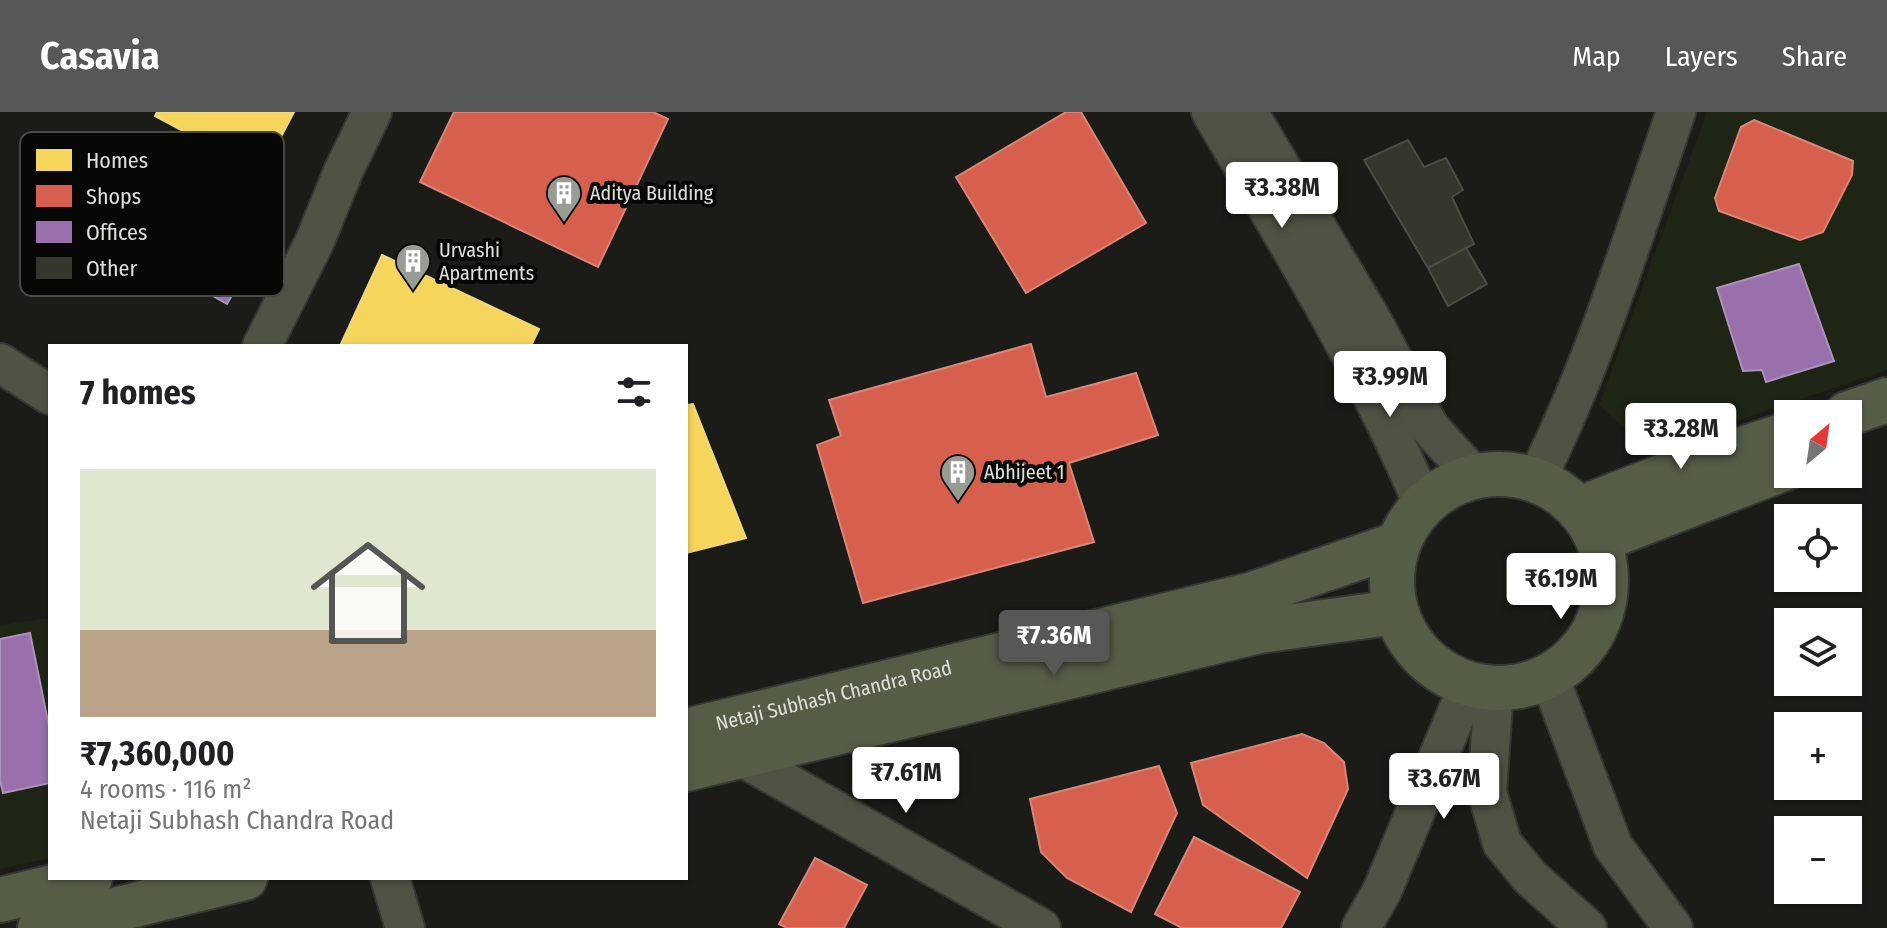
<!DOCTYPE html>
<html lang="en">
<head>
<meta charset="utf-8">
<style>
  :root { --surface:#fff; --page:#f6f6f6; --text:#202124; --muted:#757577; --accent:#565857 }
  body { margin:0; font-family:"Fira Sans Condensed",sans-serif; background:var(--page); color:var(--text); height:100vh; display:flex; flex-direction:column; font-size:30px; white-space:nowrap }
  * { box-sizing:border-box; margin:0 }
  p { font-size:26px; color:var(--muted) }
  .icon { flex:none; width:44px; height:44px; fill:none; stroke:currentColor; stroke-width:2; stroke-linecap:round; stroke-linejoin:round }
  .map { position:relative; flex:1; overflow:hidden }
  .panel { position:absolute; left:48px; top:232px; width:640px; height:536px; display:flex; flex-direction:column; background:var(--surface); border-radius:0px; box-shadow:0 2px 6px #0004 }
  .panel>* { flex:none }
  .needle { width:52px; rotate:29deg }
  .fabs { position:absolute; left:1774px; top:288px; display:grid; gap:16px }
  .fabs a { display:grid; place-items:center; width:88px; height:88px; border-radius:0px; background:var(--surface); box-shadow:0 2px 6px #0004; font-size:40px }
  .price { position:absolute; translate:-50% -68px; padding:0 18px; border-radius:8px; background:#fff; color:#222; font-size:26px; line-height:52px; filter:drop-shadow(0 2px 4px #0008) }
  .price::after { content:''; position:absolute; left:50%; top:48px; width:24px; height:18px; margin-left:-12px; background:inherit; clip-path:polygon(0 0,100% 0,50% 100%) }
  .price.selected { background:var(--accent); color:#fff }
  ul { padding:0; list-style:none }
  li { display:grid; align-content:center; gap:16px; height:424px; padding:0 32px }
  li span { display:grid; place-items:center; height:248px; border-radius:0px; color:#555 }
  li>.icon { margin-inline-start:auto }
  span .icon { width:144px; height:144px; fill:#fffc; stroke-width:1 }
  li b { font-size:34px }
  h2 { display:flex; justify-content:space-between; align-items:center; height:96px; padding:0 32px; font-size:34px }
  header { display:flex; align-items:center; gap:48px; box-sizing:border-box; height:112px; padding:0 40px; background:var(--accent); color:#fff }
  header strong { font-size:38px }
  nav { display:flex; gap:44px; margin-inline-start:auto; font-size:28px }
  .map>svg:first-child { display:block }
  .built { fill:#1f2515 }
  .homes { fill:#f6d55c; stroke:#eed882; stroke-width:2 }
  .shops { fill:#d6604d; stroke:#d88677; stroke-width:2 }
  .offices { fill:#9970ab; stroke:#ad92b9; stroke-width:2 }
  .building { fill:#34372c; stroke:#4a4c47; stroke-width:2 }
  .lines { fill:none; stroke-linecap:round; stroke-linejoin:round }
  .minor-casing { stroke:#353733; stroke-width:42 }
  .major-casing { stroke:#353733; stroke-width:48 }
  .minor { stroke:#4f5343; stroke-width:38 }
  .major { stroke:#565d47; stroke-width:44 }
  .labels { text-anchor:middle; stroke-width:8; stroke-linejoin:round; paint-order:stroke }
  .poi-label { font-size:20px; fill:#dde0d9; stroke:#070805; text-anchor:start }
  .street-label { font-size:20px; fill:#dde0d9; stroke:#070805 }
  .key { fill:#070805; stroke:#474945; stroke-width:2 }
  .key-label { font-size:22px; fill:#dde0d9 }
</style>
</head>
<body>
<header>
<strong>Casavia</strong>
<nav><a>Map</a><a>Layers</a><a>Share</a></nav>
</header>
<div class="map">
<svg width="1887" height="816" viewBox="0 0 1887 816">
  <rect width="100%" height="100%" fill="#1b1c17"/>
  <!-- built -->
  <g class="built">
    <polygon points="1707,0 1887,0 1887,258 1648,339 1599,293"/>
    <polygon points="50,506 50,746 0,757 0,513"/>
  </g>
  <!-- homes -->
  <g class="homes">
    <polygon points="157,0 294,0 262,61 155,4"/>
    <polygon points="382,143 539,217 531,234 340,234"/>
    <polygon points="693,292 746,426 686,441 686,293"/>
  </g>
  <!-- shops -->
  <g class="shops">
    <polygon points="454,0 653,0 668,7 598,155 420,70"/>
    <polygon points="1066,0 1081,0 1146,111 1026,181 956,65"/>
    <polygon points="1754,8 1853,49 1852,63 1823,120 1800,128 1719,99 1715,86 1741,15"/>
    <polygon points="1031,232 1046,285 1136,261 1158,323 1069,351 1094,430 863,491 817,333 841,324 829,288"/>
    <polygon points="1302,622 1324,631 1344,650 1348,677 1307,766 1203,693 1191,651"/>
    <polygon points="1159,654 1177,701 1131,800 1067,766 1041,740 1030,687"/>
    <polygon points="1194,725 1300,780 1281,816 1182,816 1155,802"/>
    <polygon points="815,746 867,773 844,816 787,816 779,812"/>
  </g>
  <!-- offices -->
  <g class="offices">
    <polygon points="151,59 266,124 227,192 112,127"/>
    <polygon points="1799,152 1834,249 1766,270 1762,258 1743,259 1717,176"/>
    <polygon points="30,521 50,619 50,671 3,681 0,668 0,527"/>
  </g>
  <!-- building -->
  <g class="building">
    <polygon points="1408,28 1424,55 1446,46 1463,78 1452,85 1474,132 1428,156 1364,48"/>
    <polygon points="1466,136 1487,172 1448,194 1428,156"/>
  </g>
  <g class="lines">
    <!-- minor casing -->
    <g class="minor-casing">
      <g id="minor">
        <path d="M1211 0C1286 128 1365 255 1423 392"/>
        <polyline points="1248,0 1370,205 1430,316 1474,364"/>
        <polyline points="262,234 314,131 343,60 372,0"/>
        <polyline points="0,251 50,283"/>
        <path d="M1536 368C1595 251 1633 124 1676 0"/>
        <polyline points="1549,564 1613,734 1673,816"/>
        <polyline points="1494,577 1487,680 1502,731 1530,765 1587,816"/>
        <polyline points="740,644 1041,816"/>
        <polyline points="390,766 405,816"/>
        <polyline points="1361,816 1382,779 1469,572"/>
      </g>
    </g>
    <!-- major casing -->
    <g class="major-casing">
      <g id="major">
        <polyline points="1847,302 1887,288"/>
        <circle cx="1499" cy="469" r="107"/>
        <polyline points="1579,397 1684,356 1788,322"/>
        <polyline points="1599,428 1788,355"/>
        <path id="s1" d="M686 619 1250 483 1398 432"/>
        <polyline points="686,657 1259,519 1396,500"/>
        <polyline points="0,788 90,766"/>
        <polyline points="40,816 245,766"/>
      </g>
    </g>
    <!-- minor -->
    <use href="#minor" class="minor"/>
    <!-- major -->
    <use href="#major" class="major"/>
  </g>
  <!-- icons -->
  <defs>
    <g id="building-pin" transform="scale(1.8)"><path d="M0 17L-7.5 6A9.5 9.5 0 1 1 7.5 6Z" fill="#999b95" stroke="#070805"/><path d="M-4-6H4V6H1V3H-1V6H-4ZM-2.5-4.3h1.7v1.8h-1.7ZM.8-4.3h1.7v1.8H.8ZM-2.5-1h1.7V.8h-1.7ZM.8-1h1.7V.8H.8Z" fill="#fff"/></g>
  </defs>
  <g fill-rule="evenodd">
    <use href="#building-pin" x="564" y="81"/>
    <use href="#building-pin" x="413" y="149"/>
    <use href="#building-pin" x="958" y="360"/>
  </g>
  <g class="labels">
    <!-- poi labels -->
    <g class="poi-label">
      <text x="590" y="88">Aditya Building</text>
      <text x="439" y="145">Urvashi<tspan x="439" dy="23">Apartments</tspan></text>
      <text x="984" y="367">Abhijeet 1</text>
    </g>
    <!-- street labels -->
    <g class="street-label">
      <text dy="7" stroke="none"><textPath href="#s1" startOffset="152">Netaji Subhash Chandra Road</textPath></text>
    </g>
  </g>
  <!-- legend -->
  <rect x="20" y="20" width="264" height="164" rx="12" class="key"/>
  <rect x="36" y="37" width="36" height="22" fill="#f6d55c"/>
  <rect x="36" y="73" width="36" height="22" fill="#d6604d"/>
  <rect x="36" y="109" width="36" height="22" fill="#9970ab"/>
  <rect x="36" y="145" width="36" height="22" fill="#34372c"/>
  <g class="key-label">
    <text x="86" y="56">Homes</text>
    <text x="86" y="92">Shops</text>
    <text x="86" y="128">Offices</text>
    <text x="86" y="164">Other</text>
  </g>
</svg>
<div class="fabs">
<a><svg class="needle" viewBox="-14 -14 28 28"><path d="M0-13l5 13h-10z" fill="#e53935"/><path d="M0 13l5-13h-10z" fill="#757577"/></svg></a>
<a><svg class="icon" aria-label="locate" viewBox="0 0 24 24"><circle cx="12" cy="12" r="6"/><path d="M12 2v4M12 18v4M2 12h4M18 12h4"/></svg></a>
<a><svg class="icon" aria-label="layers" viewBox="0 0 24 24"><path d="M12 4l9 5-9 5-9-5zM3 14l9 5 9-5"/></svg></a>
<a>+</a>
<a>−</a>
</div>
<b class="price" style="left:1282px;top:118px">₹3.38M</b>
<b class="price" style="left:1390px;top:307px">₹3.99M</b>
<b class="price" style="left:1681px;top:359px">₹3.28M</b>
<b class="price" style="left:1561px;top:509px">₹6.19M</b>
<b class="price selected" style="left:1054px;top:566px">₹7.36M</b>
<b class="price" style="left:906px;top:703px">₹7.61M</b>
<b class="price" style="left:1444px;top:709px">₹3.67M</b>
<section class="panel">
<h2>7 homes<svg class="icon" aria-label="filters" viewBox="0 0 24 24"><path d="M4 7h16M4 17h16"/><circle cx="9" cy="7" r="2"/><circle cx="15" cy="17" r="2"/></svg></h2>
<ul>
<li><span style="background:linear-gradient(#dfe7d0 65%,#b9a48a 0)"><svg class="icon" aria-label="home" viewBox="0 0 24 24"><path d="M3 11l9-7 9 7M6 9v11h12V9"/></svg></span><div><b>₹7,360,000</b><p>4 rooms · 116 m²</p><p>Netaji Subhash Chandra Road</p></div></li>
</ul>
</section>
</div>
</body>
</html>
